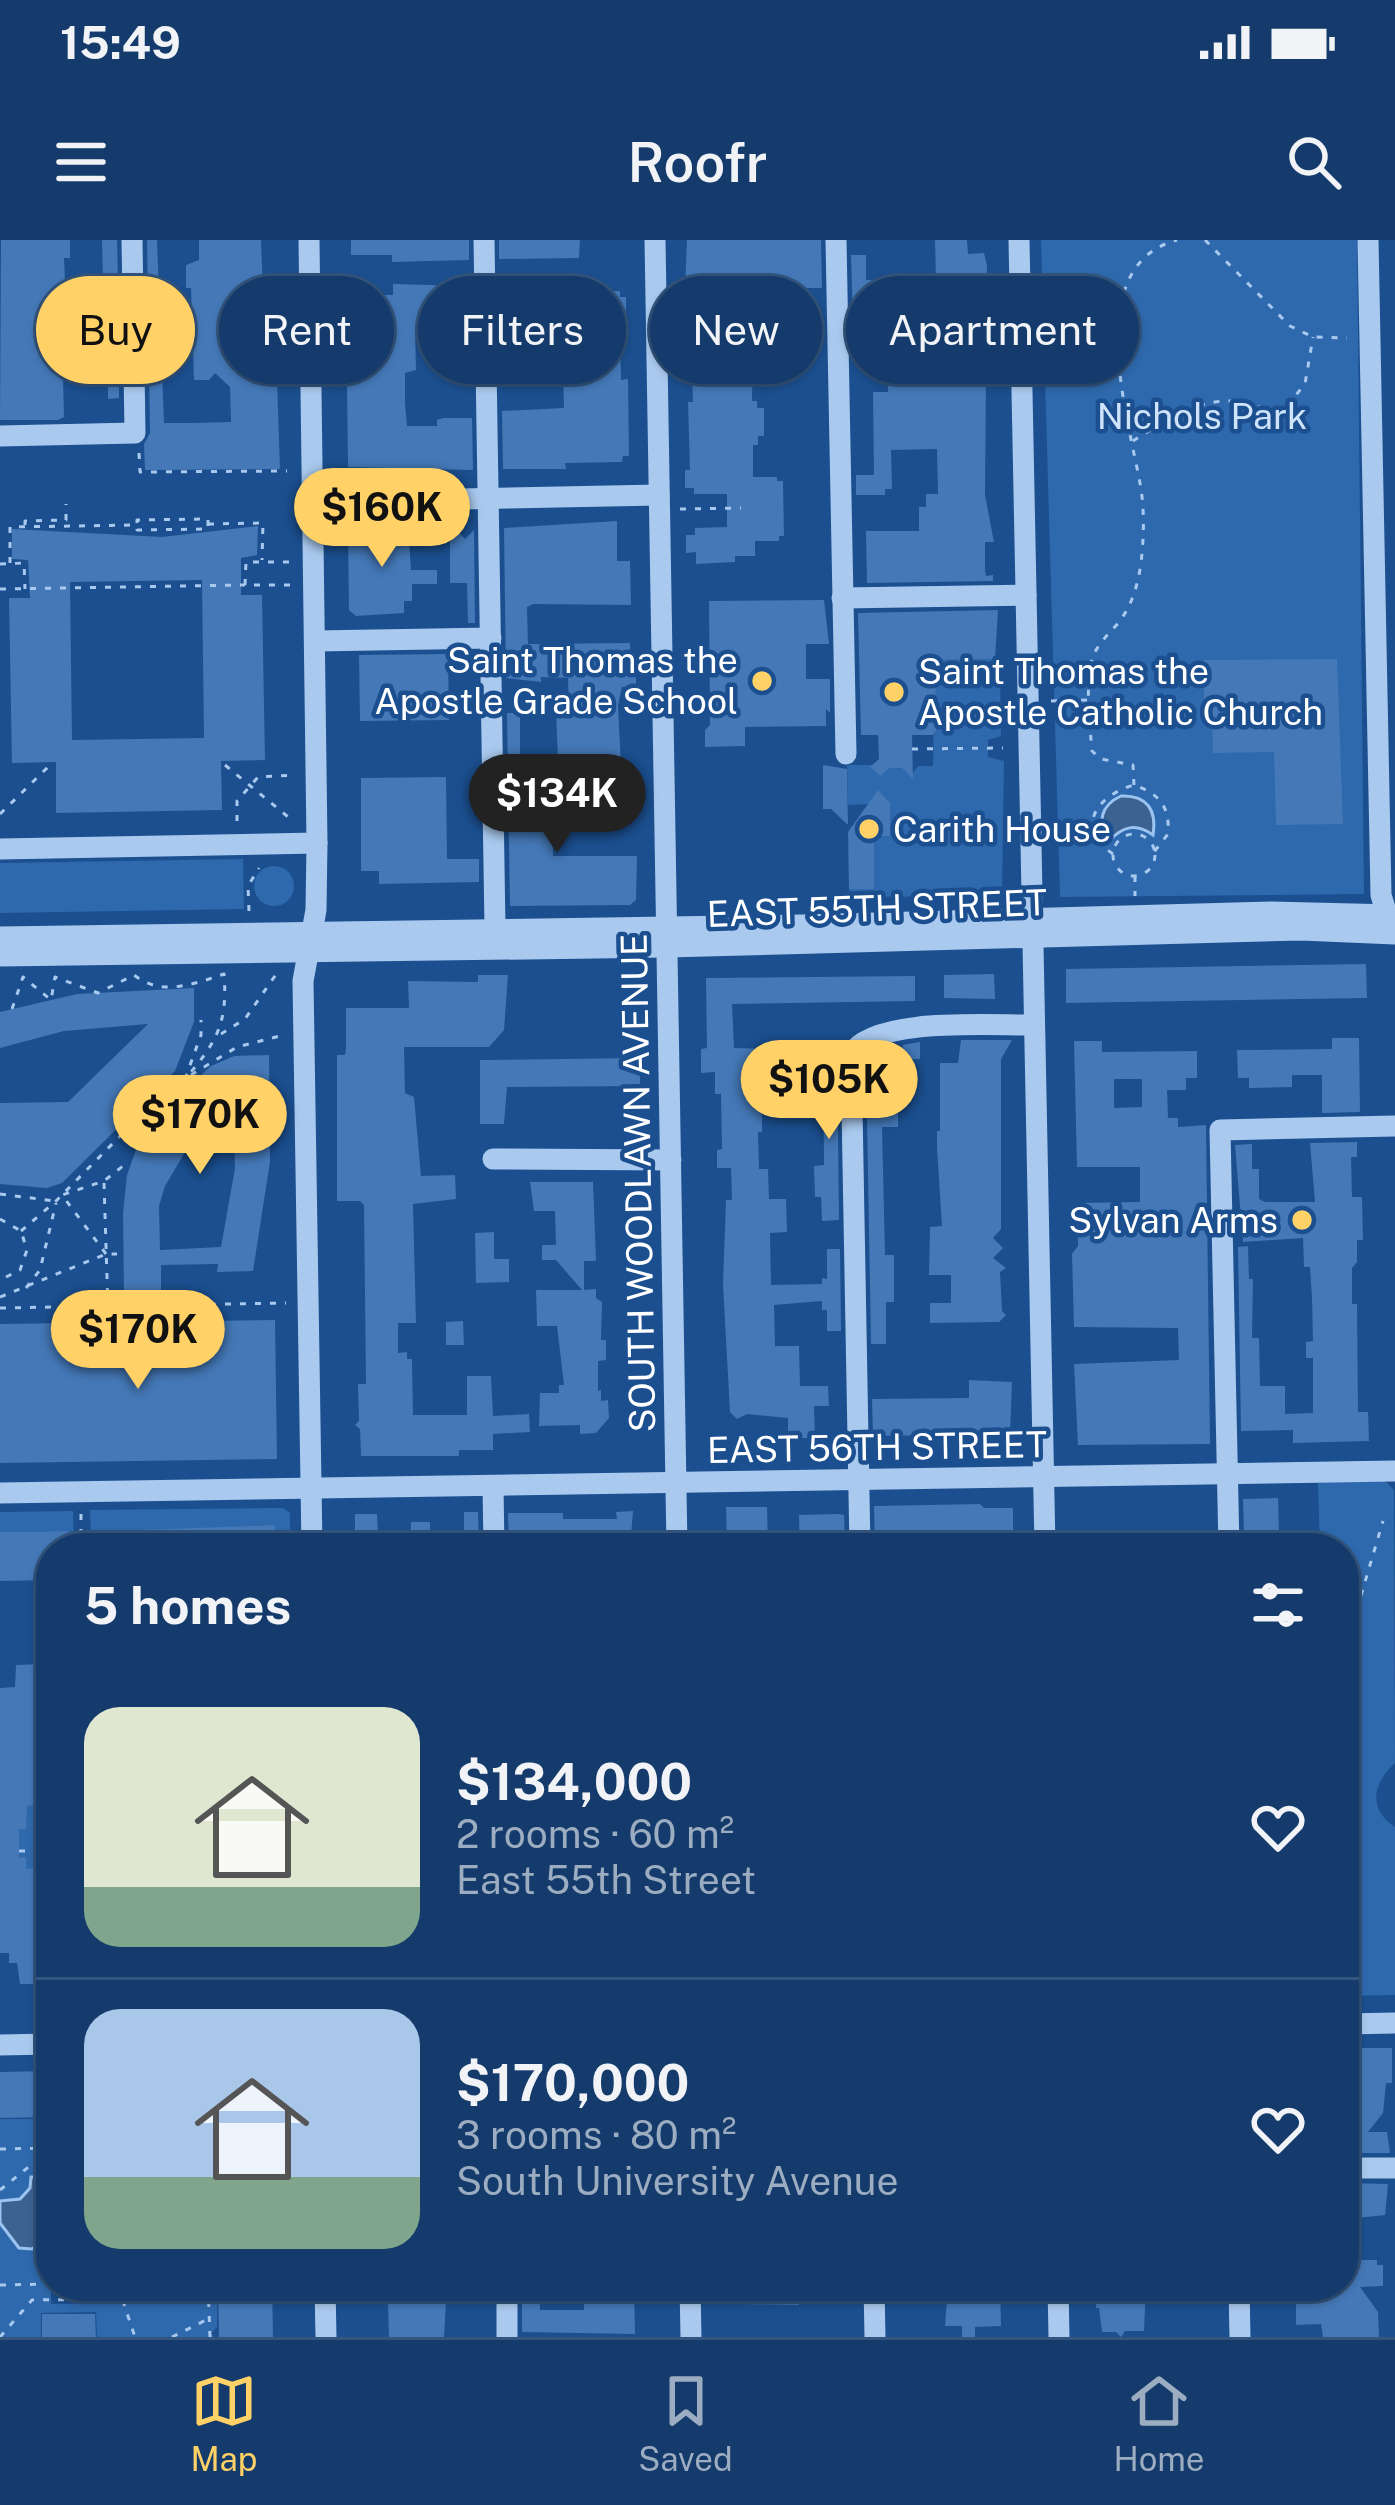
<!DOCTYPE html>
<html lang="en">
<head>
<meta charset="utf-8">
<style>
  :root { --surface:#143b6b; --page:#214673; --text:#f1f3f6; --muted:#9dadc1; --line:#33557e; --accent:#ffd166 }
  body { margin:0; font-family:"Public Sans",sans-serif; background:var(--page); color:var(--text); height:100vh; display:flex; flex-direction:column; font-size:45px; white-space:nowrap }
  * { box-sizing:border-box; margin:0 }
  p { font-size:39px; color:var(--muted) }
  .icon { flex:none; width:66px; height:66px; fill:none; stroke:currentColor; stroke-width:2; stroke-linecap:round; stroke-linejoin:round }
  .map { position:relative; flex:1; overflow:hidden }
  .details { position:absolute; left:36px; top:1293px; width:1323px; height:768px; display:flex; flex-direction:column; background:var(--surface); border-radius:48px; box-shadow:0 3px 9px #0004,0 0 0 3px var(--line) }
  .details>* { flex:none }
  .top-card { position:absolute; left:36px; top:36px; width:1323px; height:108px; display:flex; gap:24px }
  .price { position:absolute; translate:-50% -102px; padding:0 27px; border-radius:42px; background:var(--accent); color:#111; font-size:39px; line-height:78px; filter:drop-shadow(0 3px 6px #0008) }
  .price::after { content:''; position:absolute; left:50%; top:72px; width:36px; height:27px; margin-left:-18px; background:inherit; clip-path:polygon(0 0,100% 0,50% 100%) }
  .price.current { background:#222; color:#fff }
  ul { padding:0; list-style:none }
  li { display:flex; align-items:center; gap:36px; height:300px; padding:0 48px }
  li+li { border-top:3px solid var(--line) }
  li span { display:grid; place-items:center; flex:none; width:336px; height:240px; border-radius:36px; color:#555 }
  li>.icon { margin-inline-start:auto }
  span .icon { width:144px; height:144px; fill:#fffc; stroke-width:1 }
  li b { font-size:51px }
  h2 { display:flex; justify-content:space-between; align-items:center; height:144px; padding:0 48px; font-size:51px }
  .chip { padding:0 42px; border-radius:54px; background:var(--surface); box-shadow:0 3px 9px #0004,0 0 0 3px var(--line); font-size:42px; line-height:108px }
  .chip.current { background:var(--accent); color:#111 }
  .status { display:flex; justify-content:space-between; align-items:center; height:84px; padding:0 60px; background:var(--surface); direction:ltr }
  .status svg { height:33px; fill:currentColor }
  header { display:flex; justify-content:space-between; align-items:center; height:156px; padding:0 48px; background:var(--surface); font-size:54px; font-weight:600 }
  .tab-bar { display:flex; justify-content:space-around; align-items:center; height:168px; border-top:3px solid var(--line); background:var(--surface); font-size:33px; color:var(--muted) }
  .tab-bar a { display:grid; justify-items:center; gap:6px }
  .tab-bar .current { color:var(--accent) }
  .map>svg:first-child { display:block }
  .green { fill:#2e69ad }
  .water { fill:#3c6290; stroke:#9cc4f0; stroke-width:3 }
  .building { fill:#4478b7; fill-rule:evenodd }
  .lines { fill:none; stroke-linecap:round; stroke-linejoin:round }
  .path { stroke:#a9c9ee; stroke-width:3; stroke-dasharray:6 9; stroke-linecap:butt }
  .minor { stroke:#a9c9ee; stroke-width:21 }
  .poi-dot { fill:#ffd166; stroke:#1b4f8f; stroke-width:4.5 }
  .labels { text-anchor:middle; stroke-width:9; stroke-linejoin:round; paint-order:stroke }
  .park-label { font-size:36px; fill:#cfe3fa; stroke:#1b4f8f }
  .poi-label { font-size:36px; fill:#fff; stroke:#1b4f8f; text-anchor:end }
  .street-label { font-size:36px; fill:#fff; stroke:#1b4f8f }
</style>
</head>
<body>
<div class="status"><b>15:49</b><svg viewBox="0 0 49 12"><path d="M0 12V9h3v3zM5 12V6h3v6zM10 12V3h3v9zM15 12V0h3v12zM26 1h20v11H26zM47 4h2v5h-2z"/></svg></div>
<header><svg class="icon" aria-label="menu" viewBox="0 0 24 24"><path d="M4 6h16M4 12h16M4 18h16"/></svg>Roofr<svg class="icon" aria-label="search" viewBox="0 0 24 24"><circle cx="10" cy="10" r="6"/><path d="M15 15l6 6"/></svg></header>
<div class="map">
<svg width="1395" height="2097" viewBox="0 0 1395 2097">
  <rect width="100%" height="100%" fill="#1b4f8f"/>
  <!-- green -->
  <g class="green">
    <polygon points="1041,0 1357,0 1364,654 1060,657"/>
    <polygon points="995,419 995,425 1000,426 1001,496 988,500 988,517 1004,521 1002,656 850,657 849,649 874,648 874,596 890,595 890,565 883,555 875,555 871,564 848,565 847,525 872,525 872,529 883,534 889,528 902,528 912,534 918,526 933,526 935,420"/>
    <polygon points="243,619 244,669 0,673 0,623"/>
    <circle cx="274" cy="646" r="20"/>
    <path d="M1318 1241H1385L1394 1250 1395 1523C1372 1544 1368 1569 1395 1587V1755L1344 1756V1308H1320Z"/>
    <polygon points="283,1268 290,1273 290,1291 275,1292 274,1285 250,1286 91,1296 90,1270"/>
    <polygon points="73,1271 74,1308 69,1308 67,1291 0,1292 0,1272"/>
    <polygon points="43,1490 51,1490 51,1771 49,1755 37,1755 37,1736 41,1735 39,1638 35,1629 26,1629 25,1618 19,1618 19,1589 27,1578 25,1564 44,1564"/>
    <polygon points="0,1879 51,1879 51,2064 217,2062 217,2087 211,2093 214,2097 97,2097 96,2072 41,2073 41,2097 0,2097"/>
  </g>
  <!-- water -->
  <g class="water">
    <path d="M1121 556C1147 555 1157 570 1153 595 1136 583 1123 586 1109 601 1096 583 1101 565 1121 556Z"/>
    <path d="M31 1937H43C46 1955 45 1973 36 1989L40 2003 32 2009 19 2008 0 1983V1961L20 1959 30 1948Z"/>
  </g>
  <!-- building -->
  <g class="building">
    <polygon points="1,0 70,0 70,18 64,18 66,64 76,64 76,95 62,98 64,177 58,180 0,180"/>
    <polygon points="102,0 117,0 118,40 103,40"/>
    <polygon points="147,0 157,0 164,183 192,183 231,182 230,147 215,133 209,140 194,140 191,48 186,48 186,25 199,20 199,0 261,0 263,51 253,56 254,103 259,107 255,113 255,125 257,141 277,141 280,229 145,230 144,204 150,193"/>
    <polygon points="351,0 469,0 469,20 392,22 392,15 351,15"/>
    <polygon points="499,0 580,0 579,18 499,19"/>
    <polygon points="687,0 821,0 822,48 740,48 741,84 753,84 752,161 757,161 757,168 764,168 764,196 758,196 758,205 753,205 753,237 777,237 777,241 783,241 784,296 779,296 779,301 755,301 755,316 735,316 735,322 696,324 696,312 686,313 686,295 695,295 695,288 727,287 727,254 694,254 694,248 685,248 685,230 690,230 688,162 693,162 690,76 684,76"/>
    <polygon points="935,0 967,0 968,14 984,13 987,25 985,255 994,302 985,302 985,330 986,336 993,335 993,341 867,343 866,291 919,291 919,267 926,267 926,254 938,254 937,209 891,210 892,249 885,249 885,255 856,255 856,235 874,235 873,152 888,152 887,82 853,82 851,15 866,15 866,40 936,39"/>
    <polygon points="393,44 470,46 471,133 457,133 456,87 415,86 416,130 405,133 405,163 407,186 437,186 437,180 443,178 472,178 473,230 348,227 346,61 353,61 353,55 393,55"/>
    <polygon points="580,45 580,52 620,51 620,57 626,57 626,89 620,89 621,140 628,139 629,216 623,216 622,222 565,223 566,229 503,229 502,171 564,168 563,129 560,130 559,84 500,88 500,47"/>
    <polygon points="108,103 119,103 119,158 108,159"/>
    <polygon points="617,281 617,321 630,321 631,365 533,364 527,367 528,404 630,403 630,428 636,428 636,447 622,447 618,465 623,567 552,569 552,543 559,543 556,471 569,471 568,438 541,437 541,442 506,438 504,288"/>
    <polygon points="450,283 465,299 474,290 475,383 468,383 467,343 450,343"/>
    <polygon points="408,285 411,330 437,330 437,344 412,344 412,361 404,361 404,373 356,376 349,370 348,291 353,287"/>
    <path d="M258 286 257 315 241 318V355H262L265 520 221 521 222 570 56 573V522L12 523 9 358H30L28 320 12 319V289L162 297ZM202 340 204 498 72 500 70 342Z"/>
    <polygon points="824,360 829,404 806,404 806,439 830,439 830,473 826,469 826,486 745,487 745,506 705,507 705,490 710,485 709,361"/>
    <polygon points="998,370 995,419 935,420 936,490 933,495 912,495 913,539 902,528 889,528 881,536 870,527 879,519 878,495 861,495 858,373"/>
    <polygon points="448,414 449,480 360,481 359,415"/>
    <polygon points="1337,419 1343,584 1276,585 1274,512 1213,513 1212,477 1204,477 1204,420"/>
    <polygon points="507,473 520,473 520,575 552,575 553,616 637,616 636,660 630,665 510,666"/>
    <polygon points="823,525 847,529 848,585 831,569 823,569"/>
    <polygon points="446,537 447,619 479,619 479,642 379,644 379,631 361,631 361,538"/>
    <polygon points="878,550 890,563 890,596 874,596 874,649 849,649 848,592"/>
    <polygon points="1366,724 1367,758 1066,763 1066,729"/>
    <polygon points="994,734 995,759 944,758 944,735"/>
    <polygon points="478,735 508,735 504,790 489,807 404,807 405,853 414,857 421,936 455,935 456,959 413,964 416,1083 398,1083 398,1113 407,1112 407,1119 412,1119 413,1175 467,1175 467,1136 491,1136 493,1176 529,1174 530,1192 493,1194 493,1210 459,1210 459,1216 361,1216 360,1189 355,1185 359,1181 358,1144 366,1144 364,965 360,961 337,961 337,815 345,815 346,809 346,768 409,768 408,741 478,742"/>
    <polygon points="915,736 915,761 732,764 734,808 771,809 778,818 787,818 788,853 762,854 762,892 758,892 759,929 768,929 769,959 786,959 787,992 770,993 771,1045 822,1044 822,1038 827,1039 827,1009 840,1009 841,1091 827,1091 827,1070 822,1070 822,1061 774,1065 775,1106 799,1106 800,1146 828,1146 829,1166 814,1166 815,1198 788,1198 788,1178 747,1174 737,1179 730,1172 723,1044 726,960 732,960 731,928 717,928 717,910 722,909 721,854 715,854 715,832 701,833 701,809 707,808 706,738"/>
    <polygon points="194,748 194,782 175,831 62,943 47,948 0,944 0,863 68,862 148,784 64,791 0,808 0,772 77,754"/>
    <polygon points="1332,798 1359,798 1360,872 1322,873 1322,835 1292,835 1292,847 1249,848 1249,838 1238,838 1237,810 1332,809"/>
    <polygon points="961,800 1012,800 1001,819 1001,989 993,998 1003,1008 993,1018 1006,1028 1000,1032 1002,1071 1006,1075 999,1082 930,1083 930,1063 951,1063 951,1035 929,1035 930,987 942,986 937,908 937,891 940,891 940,823 958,823"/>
    <path d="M1074 801H1102V812L1197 811V838H1186V850H1167L1168 878H1178V887L1206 885 1210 1204 1078 1205 1074 1124 1179 1120 1178 1088 1074 1087 1072 1014 1078 1006 1077 963 1140 962V927H1077ZM1114 839H1142V867L1114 868Z"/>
    <polygon points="920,802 920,819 902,820 903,805"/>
    <polygon points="823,810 837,810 839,980 822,981 821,957 815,957 814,926 824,925"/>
    <path d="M269 815 270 922 253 1031 217 1032 218 1024 161 1025V1054L124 1056 123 973 127 935 144 887 211 826 234 816ZM234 873 235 928 221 1007 160 1010 159 966 165 946 203 882 216 874Z"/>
    <polygon points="640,818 640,846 507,847 504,884 480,884 480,820"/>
    <polygon points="866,821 892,821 892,850 898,850 898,887 882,887 885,1015 894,1015 894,1062 886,1062 886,1104 871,1104"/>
    <polygon points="1357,902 1357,917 1351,917 1352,957 1362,957 1363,1000 1357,1000 1357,1022 1352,1028 1352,1064 1357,1064 1358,1172 1368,1172 1369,1201 1293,1203 1293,1190 1241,1191 1238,1007 1248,1006 1249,1039 1253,1039 1252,1098 1259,1098 1260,1146 1285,1146 1285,1174 1313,1173 1313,1118 1306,1118 1306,1102 1313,1101 1312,1058 1310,1027 1304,1027 1303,998 1243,1002 1235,905 1252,904 1252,929 1259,929 1259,959 1265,962 1315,962 1310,903"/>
    <polygon points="530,942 593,942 596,1021 584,1021 584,1050 596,1049 596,1058 602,1062 601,1100 606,1100 606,1120 598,1121 598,1151 601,1150 601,1161 608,1160 609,1178 596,1193 580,1194 580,1185 539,1186 540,1153 559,1153 559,1145 564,1145 557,1086 537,1086 536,1050 582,1050 556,1020 542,1020 542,1005 556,1005 555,971 534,971"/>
    <polygon points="494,992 494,1019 509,1019 509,1042 476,1043 475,993"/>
    <polygon points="275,1080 277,1219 0,1223 0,1084"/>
    <polygon points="463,1081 464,1105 446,1105 446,1082"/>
    <polygon points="969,1140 1012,1142 1010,1194 873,1196 872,1159 969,1158"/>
    <polygon points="1278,1258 1279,1293 1244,1293 1243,1259"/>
    <polygon points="980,1264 984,1268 1013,1268 1013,1308 875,1308 874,1266"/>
    <polygon points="726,1267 767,1267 768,1308 727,1308"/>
    <polygon points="633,1271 630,1308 509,1308 508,1273 563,1273 563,1279 617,1279 616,1272"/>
    <polygon points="464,1272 478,1272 479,1308 345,1308 344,1295 355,1295 355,1274 377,1274 378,1294 411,1294 411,1282 430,1282 430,1294 464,1293"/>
    <polygon points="839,1274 844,1275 845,1308 800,1308 799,1275"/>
    <polygon points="275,1285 275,1308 112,1308 112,1291"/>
    <polygon points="68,1291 69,1308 51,1308 51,1340 0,1341 0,1292"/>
    <polygon points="42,1424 46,1557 44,1564 27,1566 26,1589 19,1589 19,1618 26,1617 26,1629 35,1628 35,1637 39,1637 41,1736 37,1736 37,1744 20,1744 17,1723 9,1723 9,1713 0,1713 0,1448 15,1447 16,1425"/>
    <polygon points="1344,1808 1392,1808 1392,1843 1386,1843 1383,1873 1368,1892 1387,1892 1390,1913 1344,1913"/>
    <polygon points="51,1831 51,1877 0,1878 0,1832"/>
    <polygon points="1344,1943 1388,1944 1385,1975 1347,1979"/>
    <polygon points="1361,2020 1377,2020 1377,2025 1383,2025 1383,2046 1360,2047 1378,2072 1379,2097 1323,2097 1321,2084 1296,2085 1296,2063 1313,2063 1313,2046 1344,2046 1344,2024"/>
    <polygon points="218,2046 272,2046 273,2097 219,2097"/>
    <polygon points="383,2046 447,2046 444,2097 389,2097 388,2063 383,2063"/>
    <polygon points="522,2046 539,2046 540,2070 584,2070 584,2046 634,2046 635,2094 522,2092"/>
    <polygon points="785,2046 799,2048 799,2065 740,2064 739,2048"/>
    <polygon points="948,2046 1000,2046 1001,2086 975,2087 975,2097 962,2097 962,2086 945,2086"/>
    <polygon points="1095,2046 1146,2046 1144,2091 1125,2091 1121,2097 1116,2092 1102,2092 1099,2068 1096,2068"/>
    <polygon points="42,2074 95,2074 96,2097 42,2097"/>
  </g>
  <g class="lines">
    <!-- path -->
    <g class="path">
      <polyline points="1205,0 1290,86 1313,97 1347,98"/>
      <polyline points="1045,105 1114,109"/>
      <path d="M1133 201C1161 183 1195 160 1230 161 1250 162 1265 173 1286 167L1305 144 1313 97"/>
      <polyline points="139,213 140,232 287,231"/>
      <polyline points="680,269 741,268"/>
      <polyline points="208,284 263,283 262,320"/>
      <polyline points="25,285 25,281 66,280 66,264"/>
      <polyline points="289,322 246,322 245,345 290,345"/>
      <polyline points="10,323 10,287 137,285 137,280 208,279 208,289 137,290 137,285"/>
      <polyline points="0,324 24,323 25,349"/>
      <polyline points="0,349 245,345"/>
      <polyline points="1051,461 1089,460"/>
      <polyline points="912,509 1003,508"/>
      <polyline points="225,525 293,581"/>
      <path d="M1134 545 1133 525 1101 519 1092 511C1090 488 1085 439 1092 419 1097 404 1109 394 1119 382 1134 363 1140 337 1142 313 1144 292 1144 269 1141 249 1130 182 1079 26 1177 0"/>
      <polyline points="0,574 49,526"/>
      <polyline points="237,581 237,561 258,537 294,535"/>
      <circle cx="1134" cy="615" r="21"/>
      <path d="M1113 614C1073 587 1098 555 1134 545 1160 554 1170 567 1168 594L1154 612"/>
      <polyline points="1135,636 1135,656"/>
      <polyline points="249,671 248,646 259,628"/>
      <path d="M12 769 23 737 51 760 55 737 98 753 134 735C161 757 194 744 224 734 228 784 216 803 185 839L201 795V780"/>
      <polyline points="221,794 245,779 277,733"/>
      <polyline points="191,835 237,807 280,796"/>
      <polyline points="104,943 108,1069"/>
      <polyline points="0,954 54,961"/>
      <polyline points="0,979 21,991 27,1010 20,1030 0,1040"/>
      <polyline points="21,991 56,961 132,884"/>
      <polyline points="106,1014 62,955 104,941 123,926"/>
      <polyline points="26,1048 40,1030 56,963"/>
      <polyline points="0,1057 106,1014 117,1014"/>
      <polyline points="0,1068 286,1063"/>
      <polyline points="81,1274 81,1308"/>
      <polyline points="1344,1413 1383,1281"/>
      <polyline points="19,1611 51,1611"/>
      <polyline points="49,1765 51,1763"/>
      <polyline points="0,1909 51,1908"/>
      <polyline points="0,1950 51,1909"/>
      <polyline points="0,2045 51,2044"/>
      <polyline points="118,2046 135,2097"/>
      <polyline points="208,2046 210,2097"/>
      <polyline points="0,2097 32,2060 208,2058"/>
      <polyline points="172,2097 208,2079"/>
    </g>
    <!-- minor -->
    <g class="minor">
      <polyline points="309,0 317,603 316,670 303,741 312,1308"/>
      <polyline points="484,0 495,688"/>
      <polyline points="655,0 677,1308"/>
      <polyline points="836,0 846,514"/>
      <polyline points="1019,0 1045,1308"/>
      <polyline points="1368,0 1381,655 1391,688"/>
      <polyline points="0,196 135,193 132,0"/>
      <polyline points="315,262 659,255"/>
      <polyline points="842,358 1026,355"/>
      <polyline points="316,401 491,398"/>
      <polyline points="0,609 317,603"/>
      <polyline points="0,697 803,685 1271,672 1395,675"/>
      <polyline points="0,716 667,707 1301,690 1395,694"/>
      <polyline points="493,919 671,920"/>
      <polyline points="493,1246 494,1308"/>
      <polyline points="0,1253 1395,1231"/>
      <path d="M860 1308 851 814C874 776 993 786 1034 785"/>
      <polyline points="1229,1308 1220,890 1395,886"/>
      <polyline points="1344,1784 1395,1783"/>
      <polyline points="0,1805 51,1804"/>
      <polyline points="1344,1928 1395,1928"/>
      <polyline points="325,2046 326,2097"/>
      <polyline points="507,2046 507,2097"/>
      <polyline points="690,2046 691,2097"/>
      <polyline points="874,2046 875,2097"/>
      <polyline points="1058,2046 1059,2097"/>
      <polyline points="1239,2046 1240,2097"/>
    </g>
  </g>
  <!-- markers -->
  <g class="poi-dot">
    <circle cx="762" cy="441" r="12"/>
    <circle cx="894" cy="452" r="12"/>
    <circle cx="869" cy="589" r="12"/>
    <circle cx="1302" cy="980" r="12"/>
  </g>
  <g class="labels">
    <!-- park labels -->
    <g class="park-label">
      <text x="1202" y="189">Nichols Park</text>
    </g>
    <!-- poi labels -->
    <g class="poi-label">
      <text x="738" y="433">Saint Thomas the<tspan x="738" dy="41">Apostle Grade School</tspan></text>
      <text x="918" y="444" text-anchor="start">Saint Thomas the<tspan x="918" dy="41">Apostle Catholic Church</tspan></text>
      <text x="893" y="602" text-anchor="start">Carith House</text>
      <text x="1278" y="993">Sylvan Arms</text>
    </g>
    <!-- street labels -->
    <g class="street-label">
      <text transform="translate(877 668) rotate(-2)" y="13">EAST 55TH STREET</text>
      <text transform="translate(638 943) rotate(-91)" y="13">SOUTH WOODLAWN AVENUE</text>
      <text transform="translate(877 1207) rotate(-1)" y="13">EAST 56TH STREET</text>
    </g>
  </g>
</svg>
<b class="price" style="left:382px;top:330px">$160K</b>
<b class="price current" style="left:557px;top:616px">$134K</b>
<b class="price" style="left:829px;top:902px">$105K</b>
<b class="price" style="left:200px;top:937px">$170K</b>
<b class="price" style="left:138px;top:1152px">$170K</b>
<div class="top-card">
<a class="chip current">Buy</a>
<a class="chip">Rent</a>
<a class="chip">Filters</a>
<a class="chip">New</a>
<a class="chip">Apartment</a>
</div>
<section class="details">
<h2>5 homes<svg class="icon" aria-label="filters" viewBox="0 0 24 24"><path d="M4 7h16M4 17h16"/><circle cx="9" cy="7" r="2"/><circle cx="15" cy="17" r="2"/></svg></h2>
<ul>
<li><span style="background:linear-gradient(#dfe7d0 75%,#7fa58c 0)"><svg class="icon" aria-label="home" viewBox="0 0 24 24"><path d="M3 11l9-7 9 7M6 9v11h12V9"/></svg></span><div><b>$134,000</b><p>2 rooms · 60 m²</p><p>East 55th Street</p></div><svg class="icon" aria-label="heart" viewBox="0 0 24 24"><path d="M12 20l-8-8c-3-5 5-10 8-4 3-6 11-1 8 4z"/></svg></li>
<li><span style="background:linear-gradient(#a9c7e8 70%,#7fa58c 0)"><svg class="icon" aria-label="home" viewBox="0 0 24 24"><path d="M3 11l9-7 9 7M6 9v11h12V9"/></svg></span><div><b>$170,000</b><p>3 rooms · 80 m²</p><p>South University Avenue</p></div><svg class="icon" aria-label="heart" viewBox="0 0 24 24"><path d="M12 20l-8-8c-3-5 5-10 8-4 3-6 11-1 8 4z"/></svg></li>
</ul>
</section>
</div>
<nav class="tab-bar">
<a class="current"><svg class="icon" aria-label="map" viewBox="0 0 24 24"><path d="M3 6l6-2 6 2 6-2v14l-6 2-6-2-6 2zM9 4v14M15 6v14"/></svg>Map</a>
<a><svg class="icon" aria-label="saved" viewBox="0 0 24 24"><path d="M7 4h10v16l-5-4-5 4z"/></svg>Saved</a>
<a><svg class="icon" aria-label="home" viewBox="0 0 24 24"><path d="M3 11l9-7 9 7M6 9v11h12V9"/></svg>Home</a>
</nav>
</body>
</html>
